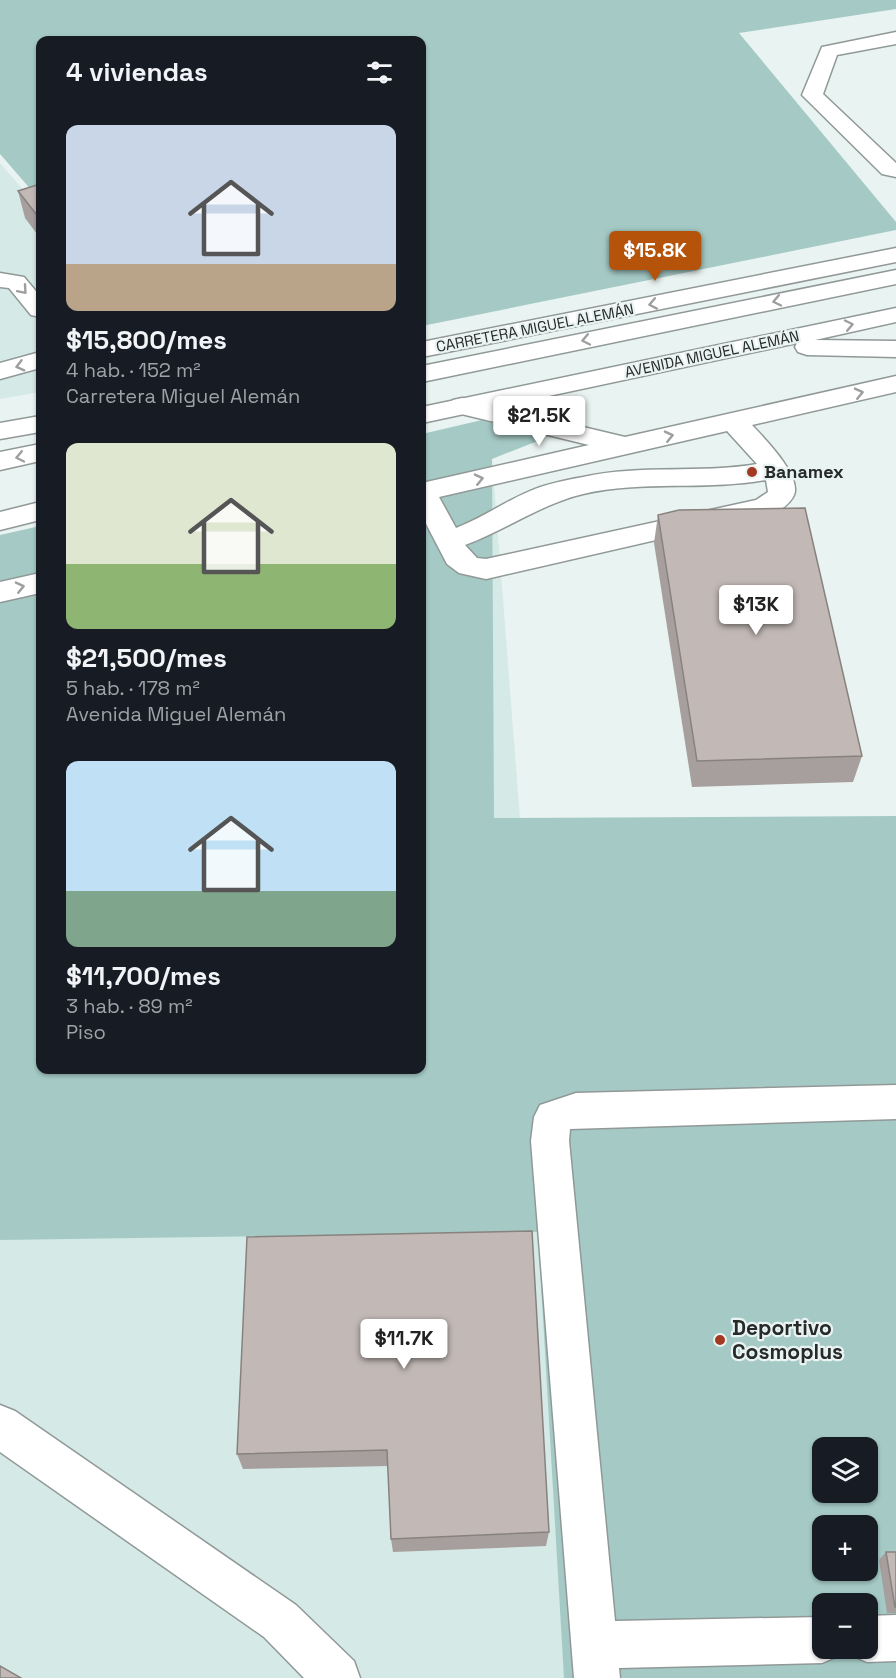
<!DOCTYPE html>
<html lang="es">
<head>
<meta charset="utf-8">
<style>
  :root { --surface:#171b24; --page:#242831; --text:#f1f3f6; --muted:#9ea1a6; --accent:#b45309 }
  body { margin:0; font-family:"Space Grotesk",sans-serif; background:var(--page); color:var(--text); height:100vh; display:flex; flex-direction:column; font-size:22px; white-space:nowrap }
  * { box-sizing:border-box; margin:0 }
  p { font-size:20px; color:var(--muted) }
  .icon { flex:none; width:33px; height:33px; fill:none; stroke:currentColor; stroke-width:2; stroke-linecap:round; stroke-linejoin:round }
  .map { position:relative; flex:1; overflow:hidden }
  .side { position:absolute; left:36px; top:36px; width:390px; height:1038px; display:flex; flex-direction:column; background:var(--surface); border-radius:12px; box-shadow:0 2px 4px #0004 }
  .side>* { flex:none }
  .fabs { position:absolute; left:812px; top:1437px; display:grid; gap:12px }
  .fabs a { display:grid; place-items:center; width:66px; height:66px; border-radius:12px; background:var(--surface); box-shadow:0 2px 4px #0004; font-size:30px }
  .price { position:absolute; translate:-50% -51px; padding:0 14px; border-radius:6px; background:#fff; color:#222; font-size:20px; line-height:39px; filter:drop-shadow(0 2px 3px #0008) }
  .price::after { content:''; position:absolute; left:50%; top:36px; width:18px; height:14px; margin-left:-9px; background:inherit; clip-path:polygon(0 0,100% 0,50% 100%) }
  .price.selected { background:var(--accent); color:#fff }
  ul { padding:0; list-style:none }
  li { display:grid; align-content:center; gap:12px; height:318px; padding:0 30px }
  li span { display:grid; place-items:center; height:186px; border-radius:12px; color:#555 }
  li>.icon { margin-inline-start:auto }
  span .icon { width:108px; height:108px; fill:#fffc; stroke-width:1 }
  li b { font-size:26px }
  h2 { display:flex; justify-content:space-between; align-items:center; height:72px; padding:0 30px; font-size:26px }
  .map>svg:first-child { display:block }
  .built { fill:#d5e9e6; fill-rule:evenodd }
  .green { fill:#a5cac5; fill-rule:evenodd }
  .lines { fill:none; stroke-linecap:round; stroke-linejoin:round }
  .minor-casing { stroke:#909997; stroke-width:3 }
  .highway-casing { stroke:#909997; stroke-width:3 }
  .minor { fill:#fff; fill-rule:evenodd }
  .highway { fill:#fff; fill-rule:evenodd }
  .wall { fill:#a79f9d }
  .building { fill:#c2b9b6; stroke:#88827f; stroke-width:1.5 }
  .oneway { stroke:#9d9f9f }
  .poi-dot { fill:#a23920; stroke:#e9f3f1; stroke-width:2 }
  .labels { text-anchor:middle; stroke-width:4.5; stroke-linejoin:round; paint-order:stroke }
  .far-street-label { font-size:15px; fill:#262a29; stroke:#e9f3f1 }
  .poi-label { font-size:18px; font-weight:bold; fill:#262a29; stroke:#e9f3f1; text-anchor:start }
  .near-poi-label { font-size:21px; font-weight:bold; fill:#262a29; stroke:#e9f3f1; text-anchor:start }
</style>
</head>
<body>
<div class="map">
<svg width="896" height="1678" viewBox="0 0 896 1678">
  <rect width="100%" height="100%" fill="#e9f3f1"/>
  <!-- built -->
  <g class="built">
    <polygon points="0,163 40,209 40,392 0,399"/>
    <path d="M492 458 521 832 896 826V1678H0V579L40 1070H422ZM822 1448H867V1492H822ZM822 1526H867V1570H822ZM822 1604H867V1648H822Z"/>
  </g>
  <!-- green -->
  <g class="green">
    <polygon points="0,0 896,0 896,9 739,33 896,222 896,230 422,326 422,40 40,40 40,200 0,154"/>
    <path d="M482 420 545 438 492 459 494 818 896 816V1678H564L538 1232 0 1240V535L40 526V1070H422V434ZM822 1448H867V1492H822ZM822 1526H867V1570H822ZM822 1604H867V1648H822Z"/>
  </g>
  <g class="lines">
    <!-- minor casing -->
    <g class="minor-casing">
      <g id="minor">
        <polygon points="896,32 896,44 837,55 823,94 896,163 896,177 882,174 802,95 822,47"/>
        <polygon points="896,248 896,262 422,357 422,342"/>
        <polygon points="0,273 24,277 40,296 40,317 31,315 9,288 0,287"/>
        <polygon points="40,352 40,368 0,379 0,363"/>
        <path d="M896 376V392L752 425C764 438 802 476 794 495 790 504 782 509 774 513L486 579 459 573 447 564 422 516V483L589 445 453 412 449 406 453 400 462 398 625 437ZM727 431 757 464C699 474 641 464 583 477 566 480 546 484 530 491 504 502 482 518 456 528L439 497ZM766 480 768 492 756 500 486 559 477 558 465 545C506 530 541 504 583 494 644 480 705 491 766 480Z"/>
        <polygon points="40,416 40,432 0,439 0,423"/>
        <polygon points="40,573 40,593 0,602 0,582"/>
        <polygon points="896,1085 896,1119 570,1129 569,1141 615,1621 822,1617 822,1648 842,1648 838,1656 822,1663 619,1668 620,1678 574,1678 531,1141 534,1117 540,1105 576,1093"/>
        <polygon points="0,1405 15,1411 296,1605 354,1661 360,1678 304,1678 264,1637 0,1452"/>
        <polygon points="896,1615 896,1661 867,1662 851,1655 848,1648 867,1648 867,1616"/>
      </g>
    </g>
    <!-- highway casing -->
    <g class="highway-casing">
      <g id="highway">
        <polygon points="896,270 896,284 422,382 422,366"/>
        <polygon points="896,308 896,322 815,340 896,341 896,357 807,355 798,352 795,347 797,343 422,423 422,407"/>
        <polygon points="40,444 40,461 0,470 0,452"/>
        <polygon points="40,502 40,520 0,530 0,512"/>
      </g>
    </g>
    <!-- minor -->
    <use href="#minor" class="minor"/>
    <!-- highway -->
    <use href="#highway" class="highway"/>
  </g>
  <!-- wall -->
  <g class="wall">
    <polygon points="40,184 40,238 25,218 18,191"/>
    <polygon points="658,515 862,756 853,782 692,787 654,543"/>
    <polygon points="532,1231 549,1532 546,1546 393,1552 391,1539 388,1466 243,1469 237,1454"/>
    <polygon points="886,1552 896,1552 896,1613 887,1613 879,1560"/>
  </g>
  <!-- building -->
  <g class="building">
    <polygon points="40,184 40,219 18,191"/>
    <polygon points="805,508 862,756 697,761 658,515 679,510"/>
    <polygon points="532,1231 549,1532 391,1539 387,1450 237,1454 247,1237"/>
    <polygon points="886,1552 896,1552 896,1607 895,1607"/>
    <polygon points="0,1666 21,1678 0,1678"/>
  </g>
  <!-- one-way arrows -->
  <defs><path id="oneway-chevron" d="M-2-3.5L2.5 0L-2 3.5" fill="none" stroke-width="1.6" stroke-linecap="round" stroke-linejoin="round" transform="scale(1.5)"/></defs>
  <g class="oneway">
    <use href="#oneway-chevron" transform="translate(23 290) rotate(49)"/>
    <use href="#oneway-chevron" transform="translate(777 301) rotate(168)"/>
    <use href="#oneway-chevron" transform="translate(653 304) rotate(169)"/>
    <use href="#oneway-chevron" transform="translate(849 325) rotate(-12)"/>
    <use href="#oneway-chevron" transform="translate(586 340) rotate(168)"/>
    <use href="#oneway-chevron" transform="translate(20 366) rotate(165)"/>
    <use href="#oneway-chevron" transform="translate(859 393) rotate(-13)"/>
    <use href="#oneway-chevron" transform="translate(669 436) rotate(-13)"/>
    <use href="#oneway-chevron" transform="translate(20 457) rotate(168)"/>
    <use href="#oneway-chevron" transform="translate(479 479) rotate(-13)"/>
    <use href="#oneway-chevron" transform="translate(20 587) rotate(-13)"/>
  </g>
  <!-- markers -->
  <g class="poi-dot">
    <circle cx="752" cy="472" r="6"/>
    <circle cx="720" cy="1340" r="6"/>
  </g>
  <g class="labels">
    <!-- far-street labels -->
    <g class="far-street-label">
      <text transform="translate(535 328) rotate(-11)" y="5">CARRETERA MIGUEL ALEMÁN</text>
      <text transform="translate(712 354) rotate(-12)" y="5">AVENIDA MIGUEL ALEMÁN</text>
    </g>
    <!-- poi labels -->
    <g class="poi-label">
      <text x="764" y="478">Banamex</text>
    </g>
    <!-- near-poi labels -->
    <g class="near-poi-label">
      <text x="732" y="1335">Deportivo<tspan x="732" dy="24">Cosmoplus</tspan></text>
    </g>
  </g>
</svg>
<div class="fabs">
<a><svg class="icon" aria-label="layers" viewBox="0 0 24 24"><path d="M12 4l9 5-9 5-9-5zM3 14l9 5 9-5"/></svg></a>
<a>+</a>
<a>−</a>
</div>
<b class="price selected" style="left:655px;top:282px">$15.8K</b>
<b class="price" style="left:539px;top:447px">$21.5K</b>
<b class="price" style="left:756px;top:636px">$13K</b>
<b class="price" style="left:404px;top:1370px">$11.7K</b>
<section class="side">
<h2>4 viviendas<svg class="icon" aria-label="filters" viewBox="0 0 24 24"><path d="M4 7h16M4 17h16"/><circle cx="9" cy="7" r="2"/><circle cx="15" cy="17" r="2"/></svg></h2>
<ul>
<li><span style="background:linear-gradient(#c9d6e8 75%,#b9a48a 0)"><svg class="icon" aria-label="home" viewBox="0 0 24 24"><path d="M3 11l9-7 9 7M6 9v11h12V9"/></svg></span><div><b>$15,800/mes</b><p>4 hab. · 152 m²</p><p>Carretera Miguel Alemán</p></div></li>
<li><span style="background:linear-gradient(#dfe7d0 65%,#8fb573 0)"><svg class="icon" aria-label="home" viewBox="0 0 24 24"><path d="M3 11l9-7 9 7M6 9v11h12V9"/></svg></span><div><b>$21,500/mes</b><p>5 hab. · 178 m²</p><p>Avenida Miguel Alemán</p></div></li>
<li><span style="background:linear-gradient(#bfe0f5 70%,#7fa58c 0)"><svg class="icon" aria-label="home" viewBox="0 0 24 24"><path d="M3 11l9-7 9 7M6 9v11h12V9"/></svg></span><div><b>$11,700/mes</b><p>3 hab. · 89 m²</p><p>Piso</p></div></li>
</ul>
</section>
</div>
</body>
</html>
